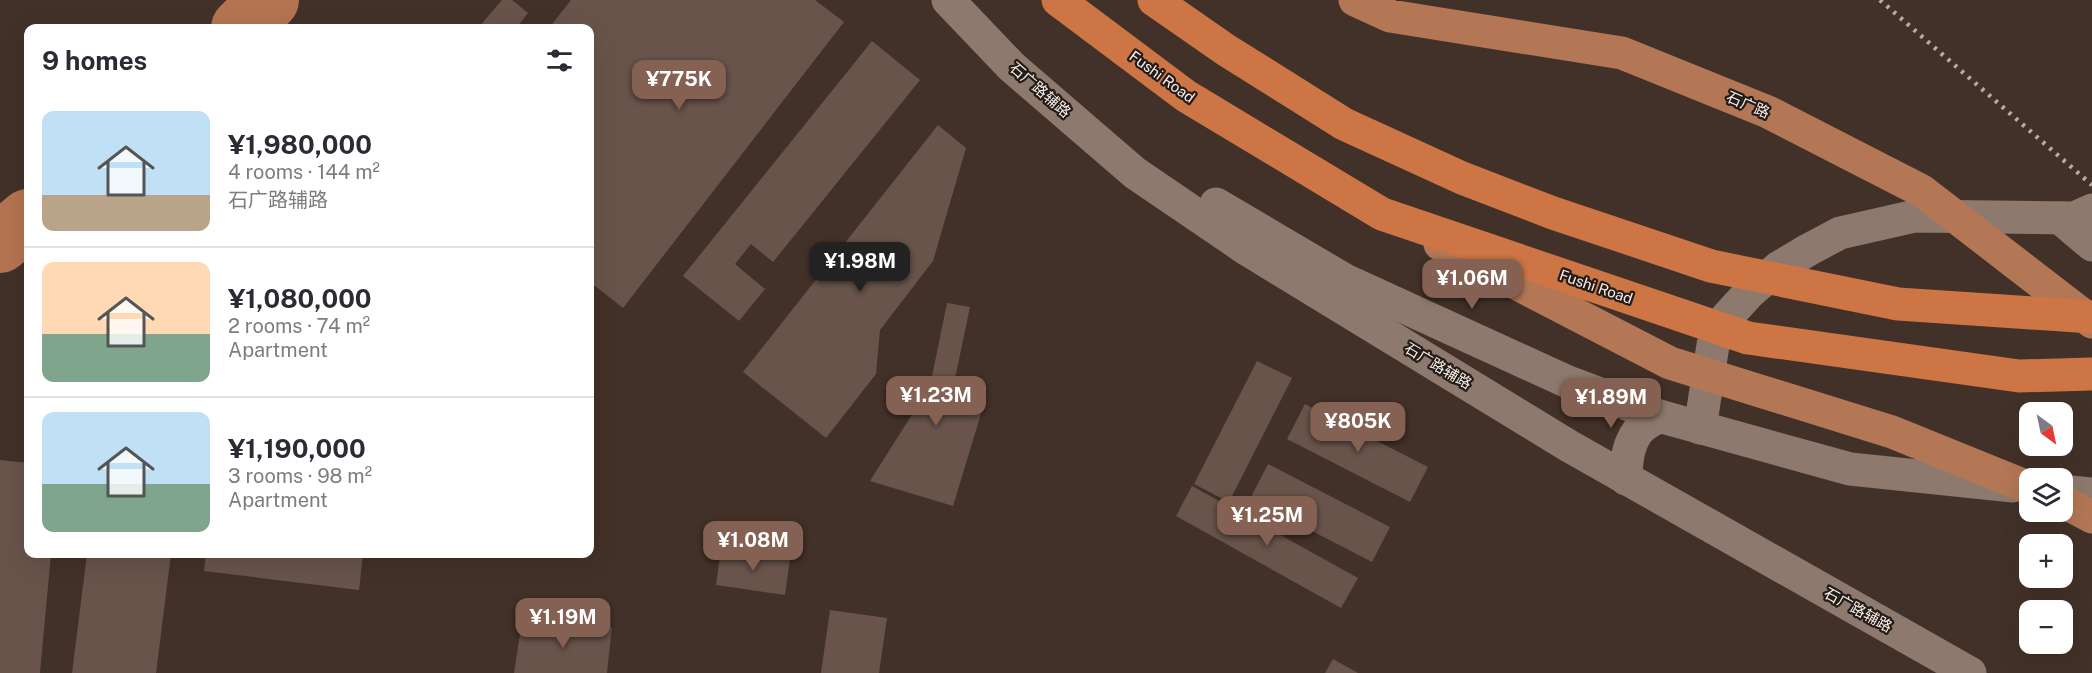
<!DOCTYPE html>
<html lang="en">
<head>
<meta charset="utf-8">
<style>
  :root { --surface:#fff; --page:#f2f2f3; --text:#2b2b33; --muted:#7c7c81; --line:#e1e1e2; --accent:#846152 }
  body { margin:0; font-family:"Public Sans","Noto Sans SC",sans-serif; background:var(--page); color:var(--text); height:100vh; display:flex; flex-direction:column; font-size:22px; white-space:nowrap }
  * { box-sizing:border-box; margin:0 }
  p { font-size:20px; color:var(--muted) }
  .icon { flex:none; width:33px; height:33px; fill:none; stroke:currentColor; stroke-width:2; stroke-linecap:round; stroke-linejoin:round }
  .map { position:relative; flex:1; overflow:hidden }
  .details { position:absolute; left:24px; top:24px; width:570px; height:534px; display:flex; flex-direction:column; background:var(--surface); border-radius:12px; box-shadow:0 6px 24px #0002 }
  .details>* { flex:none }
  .needle { width:39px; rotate:147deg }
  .tools { position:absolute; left:2019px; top:402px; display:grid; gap:12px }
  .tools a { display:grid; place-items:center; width:54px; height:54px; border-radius:12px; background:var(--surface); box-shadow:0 6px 24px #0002; font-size:30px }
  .price { position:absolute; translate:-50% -51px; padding:0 14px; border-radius:12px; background:var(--accent); color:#fff; font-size:20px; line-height:39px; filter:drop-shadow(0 2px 3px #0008) }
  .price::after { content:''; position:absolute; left:50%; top:36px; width:18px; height:14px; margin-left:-9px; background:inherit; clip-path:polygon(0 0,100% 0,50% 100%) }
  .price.active { background:#222; color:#fff }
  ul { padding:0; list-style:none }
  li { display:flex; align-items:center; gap:18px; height:150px; padding:0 18px }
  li+li { border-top:2px solid var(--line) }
  li span { display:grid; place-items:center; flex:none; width:168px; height:120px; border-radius:12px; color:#555 }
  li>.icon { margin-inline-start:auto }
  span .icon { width:72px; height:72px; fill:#fffc; stroke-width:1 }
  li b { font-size:26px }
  h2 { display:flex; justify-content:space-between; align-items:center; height:72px; padding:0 18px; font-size:26px }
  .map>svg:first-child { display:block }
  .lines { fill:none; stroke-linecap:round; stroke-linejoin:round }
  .river { stroke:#b57451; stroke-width:60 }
  .building { fill:#68544b }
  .minor { stroke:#8d796e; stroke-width:33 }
  .major { stroke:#b37755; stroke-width:33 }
  .highway { stroke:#cd7544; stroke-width:33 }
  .rail { stroke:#b9aba4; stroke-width:4.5; stroke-dasharray:3 6; stroke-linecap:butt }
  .labels { text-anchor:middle; stroke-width:4.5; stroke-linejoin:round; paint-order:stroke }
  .street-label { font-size:15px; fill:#f9ede7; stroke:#231b17 }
</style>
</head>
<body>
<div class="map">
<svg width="2092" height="673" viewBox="0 0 2092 673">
  <rect width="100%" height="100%" fill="#423128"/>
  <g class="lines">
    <!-- river -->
    <g class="river">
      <polyline points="241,28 269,0"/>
      <polyline points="0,243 28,219"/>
    </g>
  </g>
  <!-- building -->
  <g class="building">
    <polygon points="502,0 512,0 528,13 516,28 478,28"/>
    <polygon points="571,0 815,0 844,22 623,308 590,282 590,28 549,28"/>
    <polygon points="872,41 920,80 773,262 751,244 735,264 765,289 739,321 683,276"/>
    <polygon points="938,125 966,148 933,261 880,330 876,374 826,438 743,372"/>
    <polygon points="947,303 970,307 953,388 983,407 953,506 870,481 930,386"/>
    <polygon points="1257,361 1292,378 1229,502 1194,484"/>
    <polygon points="1305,404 1428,467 1410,502 1287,439"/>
    <polygon points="0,460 28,463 28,554 51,554 40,673 0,673"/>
    <polygon points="1268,464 1390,527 1372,562 1250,499"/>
    <polygon points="1192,486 1358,578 1341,608 1176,516"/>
    <polygon points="721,548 790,559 785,595 716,585"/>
    <polygon points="87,554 171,554 156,673 72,673"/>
    <polygon points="206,554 363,554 359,590 204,571"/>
    <polygon points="830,610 887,618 879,673 821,673"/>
    <polygon points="522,621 612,627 607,673 514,673"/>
    <polygon points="1333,659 1358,673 1325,673"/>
  </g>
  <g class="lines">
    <!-- minor -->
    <g class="minor">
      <polyline points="948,0 1012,67 1135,173 1248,250 1569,446 1970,673"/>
      <polyline points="1216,204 1345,280 1568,382 1659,416 1850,469 2013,486"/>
      <polyline points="2060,218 2092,245"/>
      <polyline points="1700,428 1713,345 1727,317 1749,293 1778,268 1808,250 1840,233 1915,216 2074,218 2092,210"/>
      <path d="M1626 479C1626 461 1628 440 1642 427 1647 423 1654 419 1659 416"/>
      <polyline points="2062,491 2092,494"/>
    </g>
    <!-- major -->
    <g class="major">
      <polyline points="1355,0 1390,16 1622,53 1768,112 1922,191 2092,322"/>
      <polyline points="1440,244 1670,363 1892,432 2030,488"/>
      <polyline points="2062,501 2092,517"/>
    </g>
    <!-- highway -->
    <g class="highway">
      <polyline points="1058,0 1186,96 1382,214 1748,338 2019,376 2092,374"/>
      <polyline points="1154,0 1226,50 1344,124 1462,178 1553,213 1711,266 1898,304 2092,317"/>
    </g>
    <!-- rail -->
    <polyline class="rail" points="1880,0 2092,185"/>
  </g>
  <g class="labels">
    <!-- street labels -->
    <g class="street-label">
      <text transform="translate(1162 77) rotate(36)" y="5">Fushi Road</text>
      <text transform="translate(1040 90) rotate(41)" y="5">石广路辅路</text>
      <text transform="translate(1748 105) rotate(23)" y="5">石广路</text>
      <text transform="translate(1596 287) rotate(19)" y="5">Fushi Road</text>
      <text transform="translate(1438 366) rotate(31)" y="5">石广路辅路</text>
      <text transform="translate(1858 610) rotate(29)" y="5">石广路辅路</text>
    </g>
  </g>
</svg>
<div class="tools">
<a><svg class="needle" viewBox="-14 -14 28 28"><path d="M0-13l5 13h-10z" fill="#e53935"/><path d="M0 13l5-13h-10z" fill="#7c7c81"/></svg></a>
<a><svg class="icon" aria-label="layers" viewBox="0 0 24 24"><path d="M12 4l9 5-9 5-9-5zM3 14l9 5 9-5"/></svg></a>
<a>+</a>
<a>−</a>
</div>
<b class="price" style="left:679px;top:111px">¥775K</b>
<b class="price active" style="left:860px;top:293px">¥1.98M</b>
<b class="price" style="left:1472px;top:310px">¥1.06M</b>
<b class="price" style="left:936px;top:427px">¥1.23M</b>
<b class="price" style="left:1611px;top:429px">¥1.89M</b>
<b class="price" style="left:1358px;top:453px">¥805K</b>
<b class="price" style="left:1267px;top:547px">¥1.25M</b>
<b class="price" style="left:753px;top:572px">¥1.08M</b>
<b class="price" style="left:563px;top:649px">¥1.19M</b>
<section class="details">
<h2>9 homes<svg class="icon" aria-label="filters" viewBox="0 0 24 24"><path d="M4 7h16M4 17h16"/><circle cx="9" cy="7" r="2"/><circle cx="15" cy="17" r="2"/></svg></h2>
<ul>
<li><span style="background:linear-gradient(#bfe0f5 70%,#b9a48a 0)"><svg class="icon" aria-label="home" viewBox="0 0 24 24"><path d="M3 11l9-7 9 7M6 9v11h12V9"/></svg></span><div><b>¥1,980,000</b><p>4 rooms · 144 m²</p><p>石广路辅路</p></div></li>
<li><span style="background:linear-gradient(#ffd9b3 60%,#7fa58c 0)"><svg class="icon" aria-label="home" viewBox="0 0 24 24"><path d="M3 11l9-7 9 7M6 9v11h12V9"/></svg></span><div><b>¥1,080,000</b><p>2 rooms · 74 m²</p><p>Apartment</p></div></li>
<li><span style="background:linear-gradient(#bfe0f5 60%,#7fa58c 0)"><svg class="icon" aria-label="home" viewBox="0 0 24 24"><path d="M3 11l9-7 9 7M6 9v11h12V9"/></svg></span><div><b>¥1,190,000</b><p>3 rooms · 98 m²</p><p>Apartment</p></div></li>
</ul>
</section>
</div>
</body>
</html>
